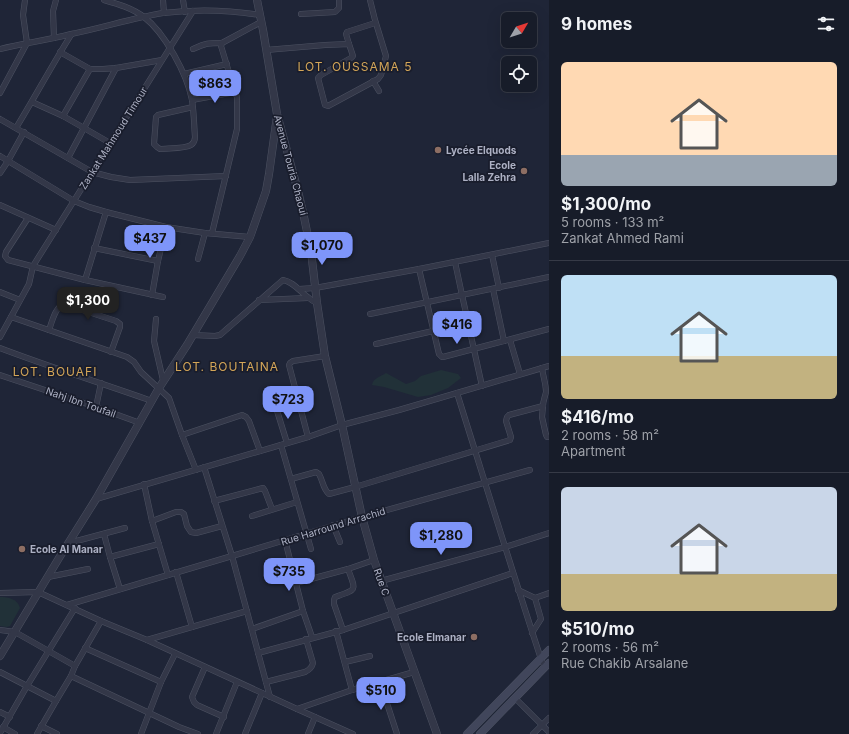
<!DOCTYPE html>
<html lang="en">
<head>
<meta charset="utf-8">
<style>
  :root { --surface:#171c29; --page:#242935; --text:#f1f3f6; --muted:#9ea1a8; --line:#363a46; --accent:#7e95f9 }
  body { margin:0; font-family:Inter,sans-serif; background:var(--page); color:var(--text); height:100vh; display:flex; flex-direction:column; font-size:15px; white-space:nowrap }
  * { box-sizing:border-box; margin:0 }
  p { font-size:13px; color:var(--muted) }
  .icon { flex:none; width:22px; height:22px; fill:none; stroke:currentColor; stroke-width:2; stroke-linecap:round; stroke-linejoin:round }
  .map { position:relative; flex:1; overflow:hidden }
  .side { display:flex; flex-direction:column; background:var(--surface); width:300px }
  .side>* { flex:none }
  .needle { width:26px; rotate:51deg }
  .tools { position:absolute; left:501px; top:12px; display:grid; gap:8px }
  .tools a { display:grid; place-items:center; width:36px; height:36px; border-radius:6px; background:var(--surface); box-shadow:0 4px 16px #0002,0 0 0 1px var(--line); font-size:20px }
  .price { position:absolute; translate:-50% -34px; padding:0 9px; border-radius:8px; background:var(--accent); color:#111; font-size:13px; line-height:26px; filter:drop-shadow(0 1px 2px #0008) }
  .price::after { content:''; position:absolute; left:50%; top:24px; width:12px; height:9px; margin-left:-6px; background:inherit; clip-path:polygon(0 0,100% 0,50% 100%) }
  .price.selected { background:#222; color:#fff }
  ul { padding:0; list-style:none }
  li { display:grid; align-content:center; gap:8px; height:212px; padding:0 12px }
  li+li { border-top:1px solid var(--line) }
  li span { display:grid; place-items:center; height:124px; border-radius:6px; color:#555 }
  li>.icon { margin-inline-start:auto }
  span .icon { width:72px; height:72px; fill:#fffc; stroke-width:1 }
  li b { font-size:17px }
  h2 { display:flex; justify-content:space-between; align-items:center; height:48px; padding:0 12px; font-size:17px }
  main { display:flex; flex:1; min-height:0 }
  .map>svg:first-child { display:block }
  .green { fill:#213138 }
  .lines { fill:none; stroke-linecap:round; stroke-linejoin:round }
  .minor-casing { stroke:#4d5262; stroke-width:6 }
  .tertiary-casing { stroke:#4d5262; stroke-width:8 }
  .secondary-casing { stroke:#4d5262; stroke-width:8 }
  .minor { stroke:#333748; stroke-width:5 }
  .tertiary { stroke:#333748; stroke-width:7 }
  .secondary { stroke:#41465b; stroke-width:7 }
  .education-dot { fill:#8d6e63; stroke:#191d2c; stroke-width:1.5 }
  .labels { text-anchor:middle; stroke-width:3.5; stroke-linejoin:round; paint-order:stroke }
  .street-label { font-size:10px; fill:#adb1c4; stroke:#191d2c }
  .poi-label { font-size:10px; font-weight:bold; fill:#adb1c4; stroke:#191d2c; text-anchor:start }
  .quarter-label { font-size:12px; letter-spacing:1px; fill:#d4a658; stroke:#191d2c }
</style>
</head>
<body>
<main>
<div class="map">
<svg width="549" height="734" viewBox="0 0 549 734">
  <rect width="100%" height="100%" fill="#1f2537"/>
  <!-- green -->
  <g class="green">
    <path d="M441 370 458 374 461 378 448 388 431 395 418 397 384 387 372 385C373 378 380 377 386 373L406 384 415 381 421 376Z"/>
    <path d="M0 597C8 597 18 599 20 608L10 626 7 627 0 626Z"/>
  </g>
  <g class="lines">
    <!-- minor casing -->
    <g class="minor-casing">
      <g id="minor">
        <path d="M104 0C118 4 132 8 144 17 165 33 187 74 192 100 194 112 194 125 195 137 195 140 194 143 191 145 185 149 167 148 160 149L157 147 154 144 156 117 158 115 193 107"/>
        <polyline points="163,0 164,13"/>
        <polyline points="183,0 185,12"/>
        <polyline points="301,14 335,12 339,8 339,0"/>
        <polyline points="54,38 53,11 56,0"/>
        <polyline points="349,44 346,34 347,32 375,23"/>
        <path d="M0 49C24 43 48 40 71 34 102 28 132 18 163 13 195 9 229 10 260 15"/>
        <path d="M193 49C206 43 208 43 222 43"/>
        <polyline points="266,50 325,45 349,44 353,56 351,58 321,75 318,78 325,105 328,106 378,79 381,75 386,56 375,20 370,0"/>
        <polyline points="60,52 90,69 103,69 116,68 162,60"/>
        <polyline points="184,74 227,64"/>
        <polyline points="373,81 379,91"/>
        <polyline points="0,93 27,43 23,15 25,0"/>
        <polyline points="192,100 235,92"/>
        <polyline points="32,102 63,116 84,128 110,143"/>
        <polyline points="63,116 90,69"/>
        <polyline points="0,119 92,172 111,177 130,180 226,176"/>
        <path d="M16 128C35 97 52 65 71 35"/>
        <polyline points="0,156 74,201 89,207 106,212 166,227 205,233 250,237"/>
        <polyline points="68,158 116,68"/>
        <polyline points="0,173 8,161 24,132"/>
        <polyline points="0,205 56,230"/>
        <polyline points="28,218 6,252 5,256 8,260 85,280 163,297"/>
        <polyline points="212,233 237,129 237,97 235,92 221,46 222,43 261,22"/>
        <polyline points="94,248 158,261"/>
        <polyline points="492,255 499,288"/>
        <polyline points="198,259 205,233"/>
        <polyline points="455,262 462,295 482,386"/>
        <polyline points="419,269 439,354 442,357 443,357 549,329"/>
        <polyline points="85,280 106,212"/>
        <polyline points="299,289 315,288 419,269 549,243"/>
        <polyline points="493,289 504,341"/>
        <polyline points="0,292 20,300"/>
        <polyline points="152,295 158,261 166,227"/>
        <polyline points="259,300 308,298"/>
        <polyline points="370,314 549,277"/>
        <polyline points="11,317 127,357 134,362 141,372 169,398 182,435 196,470"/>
        <polyline points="156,319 154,341 163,380"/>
        <path d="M49 330C52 322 55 307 64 304L116 321 120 324V327L111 352"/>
        <path d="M193 335 215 336 220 335 283 280C294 282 300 292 309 298 311 300 314 302 317 303"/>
        <polyline points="0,337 29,284 33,266 193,11"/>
        <polyline points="510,340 520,374"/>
        <polyline points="376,344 433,331"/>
        <path d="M0 348C50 367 101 383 152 401"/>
        <path d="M542 368C543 376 546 384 546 392 545 397 543 401 543 406"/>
        <polyline points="0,375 96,407 140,423"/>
        <path d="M457 393C485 482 512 571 541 659L545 667"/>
        <polyline points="274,401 287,443"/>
        <polyline points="96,407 101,383"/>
        <polyline points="182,435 242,415 246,417 249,421 260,451"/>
        <polyline points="308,437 289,365 290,363 293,361 325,356"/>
        <polyline points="281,445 311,549"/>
        <polyline points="204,467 232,556 270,697"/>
        <path d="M291 479 316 472 319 474C323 481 323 489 329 494L355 487 510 440 511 437 506 421 507 417 509 415 543 406 542 417 546 435 547 437H549"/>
        <polyline points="144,484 152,521 168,575"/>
        <polyline points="96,499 308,437 342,425 399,410 549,366"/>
        <polyline points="214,501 263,488 265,491 272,509"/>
        <polyline points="252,516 297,502"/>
        <polyline points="152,521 176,512 181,512 184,514 187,526 191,532 196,533 222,526"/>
        <polyline points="333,525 340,542"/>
        <polyline points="104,534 110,557 120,589"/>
        <polyline points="285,540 303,611 312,637"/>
        <polyline points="69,543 125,528"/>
        <polyline points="110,557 159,544"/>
        <polyline points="176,572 192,627"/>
        <polyline points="48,577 88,569"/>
        <polyline points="381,581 505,547 549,533"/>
        <polyline points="296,583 348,569 374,560"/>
        <polyline points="518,590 535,598 541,619 532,633"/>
        <polyline points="0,593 38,592 101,621 147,640 297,709 353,734"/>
        <polyline points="535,598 549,593"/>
        <polyline points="67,605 168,575 232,556 362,517 530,470"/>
        <polyline points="252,629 303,611"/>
        <polyline points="0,630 15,632 75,666"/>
        <path d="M343 630 334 604V600L335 597C358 589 356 591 348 569"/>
        <polyline points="336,631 352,690"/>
        <polyline points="147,640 247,611"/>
        <polyline points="85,648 161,682"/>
        <polyline points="258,653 343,630 513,573"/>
        <polyline points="345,662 370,656"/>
        <polyline points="205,667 192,697 194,702 197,705 224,717"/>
        <polyline points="0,672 56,701"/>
        <polyline points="71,676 179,727 198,734"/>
        <path d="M266 682 305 672C309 670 312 668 313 663L306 639"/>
        <polyline points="380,682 397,734"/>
        <polyline points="515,698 549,732"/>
        <polyline points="297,709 352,690 414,672"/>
        <polyline points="0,712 10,717"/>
        <polyline points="41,726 57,734"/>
        <polyline points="3,727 15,734"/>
        <polyline points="0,733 27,686 75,608"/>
        <polyline points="37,734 56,701 71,676 75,666 101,621"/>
        <polyline points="141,734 161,682 175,654"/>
        <polyline points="216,734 237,682"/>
        <polyline points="245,734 262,693"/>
        <polyline points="308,734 315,717"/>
        <polyline points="533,734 549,718"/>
      </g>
    </g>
    <!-- tertiary casing -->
    <g class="tertiary-casing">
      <g id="tertiary">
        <polyline points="257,0 263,30 277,114 298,191 304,217 311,251 317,303 325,356 342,425 362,517 374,560 437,734"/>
        <polyline points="0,656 59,558 96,499 159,388 187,345 240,256 250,237 266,191 269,174 277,116"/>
      </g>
    </g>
    <!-- secondary casing -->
    <g class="secondary-casing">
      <g id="secondary">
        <polyline points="467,734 549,650"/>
        <polyline points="480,734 549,663"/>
      </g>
    </g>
    <!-- minor -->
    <use href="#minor" class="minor"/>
    <!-- tertiary -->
    <use href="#tertiary" class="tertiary"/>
    <!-- secondary -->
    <use href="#secondary" class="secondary"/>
  </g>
  <!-- markers -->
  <g class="education-dot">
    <circle cx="438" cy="150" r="4"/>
    <circle cx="524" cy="171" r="4"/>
    <circle cx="22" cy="549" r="4"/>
    <circle cx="474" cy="637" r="4"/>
  </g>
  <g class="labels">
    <!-- street labels -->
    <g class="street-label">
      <text transform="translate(113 138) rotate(-58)" y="4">Zankat Mahmoud Timour</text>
      <text transform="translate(291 165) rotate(75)" y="4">Avenue Touria Chaoui</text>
      <text transform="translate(81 402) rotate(19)" y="4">Nahj Ibn Toufail</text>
      <text transform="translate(333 526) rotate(-17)" y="4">Rue Harround Arrachid</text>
      <text transform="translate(382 582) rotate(70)" y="4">Rue C</text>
    </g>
    <!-- poi labels -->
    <g class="poi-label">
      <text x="446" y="154">Lycée Elquods</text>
      <text x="516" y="169" text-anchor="end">Ecole<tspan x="516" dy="12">Lalla Zehra</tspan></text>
      <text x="30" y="553">Ecole Al Manar</text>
      <text x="466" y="641" text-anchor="end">Ecole Elmanar</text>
    </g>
    <!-- quarter labels -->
    <g class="quarter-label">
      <text x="355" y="71">LOT. OUSSAMA 5</text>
      <text x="227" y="371">LOT. BOUTAINA</text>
      <text x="55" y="376">LOT. BOUAFI</text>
    </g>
  </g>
</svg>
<div class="tools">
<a><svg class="needle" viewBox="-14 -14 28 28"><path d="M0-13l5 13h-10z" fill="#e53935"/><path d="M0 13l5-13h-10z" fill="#9ea1a8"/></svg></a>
<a><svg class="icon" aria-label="locate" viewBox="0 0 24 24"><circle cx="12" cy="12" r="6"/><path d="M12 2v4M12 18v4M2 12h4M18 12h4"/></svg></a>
</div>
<b class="price" style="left:215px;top:104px">$863</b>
<b class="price" style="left:150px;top:259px">$437</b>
<b class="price" style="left:322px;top:266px">$1,070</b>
<b class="price selected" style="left:88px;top:321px">$1,300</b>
<b class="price" style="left:457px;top:345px">$416</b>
<b class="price" style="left:288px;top:420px">$723</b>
<b class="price" style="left:441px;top:556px">$1,280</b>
<b class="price" style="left:289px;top:592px">$735</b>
<b class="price" style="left:381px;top:711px">$510</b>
</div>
<section class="side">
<h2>9 homes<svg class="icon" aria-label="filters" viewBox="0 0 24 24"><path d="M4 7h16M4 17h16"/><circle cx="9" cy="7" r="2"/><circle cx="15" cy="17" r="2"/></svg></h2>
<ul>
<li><span style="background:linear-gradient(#ffd9b3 75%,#9aa5b1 0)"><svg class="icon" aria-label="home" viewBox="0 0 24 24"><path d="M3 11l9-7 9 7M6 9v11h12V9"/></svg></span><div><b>$1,300/mo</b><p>5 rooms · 133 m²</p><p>Zankat Ahmed Rami</p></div></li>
<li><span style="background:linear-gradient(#bfe0f5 65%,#c2b280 0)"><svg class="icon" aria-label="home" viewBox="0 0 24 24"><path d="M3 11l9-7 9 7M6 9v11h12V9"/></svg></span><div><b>$416/mo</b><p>2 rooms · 58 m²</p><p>Apartment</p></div></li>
<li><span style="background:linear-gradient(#c9d6e8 70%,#c2b280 0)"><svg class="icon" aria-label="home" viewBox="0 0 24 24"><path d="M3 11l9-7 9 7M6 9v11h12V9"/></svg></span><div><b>$510/mo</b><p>2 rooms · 56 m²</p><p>Rue Chakib Arsalane</p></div></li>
</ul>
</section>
</main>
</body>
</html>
